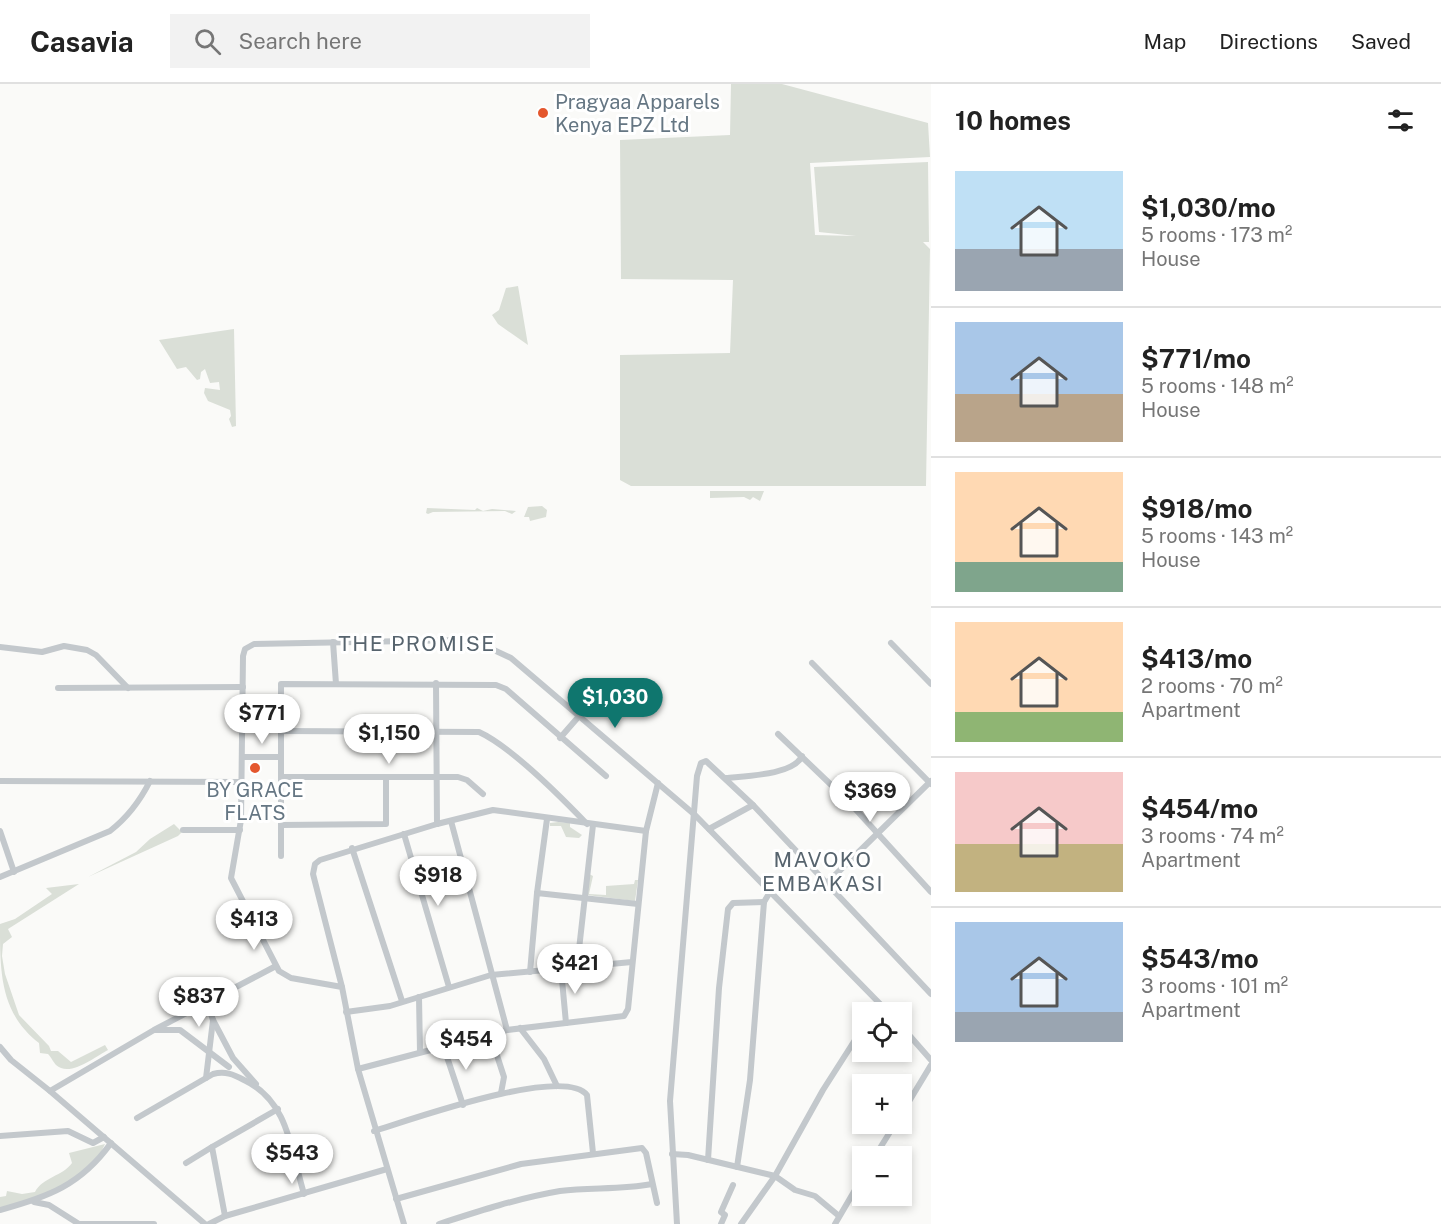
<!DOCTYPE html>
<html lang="en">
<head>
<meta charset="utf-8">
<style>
  :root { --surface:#fff; --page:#f2f2f2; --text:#222; --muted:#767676; --line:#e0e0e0; --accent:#0f766e }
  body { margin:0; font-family:"Public Sans",sans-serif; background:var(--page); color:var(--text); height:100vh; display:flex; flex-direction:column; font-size:22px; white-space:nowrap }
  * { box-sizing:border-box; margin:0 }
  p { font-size:20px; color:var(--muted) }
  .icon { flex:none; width:33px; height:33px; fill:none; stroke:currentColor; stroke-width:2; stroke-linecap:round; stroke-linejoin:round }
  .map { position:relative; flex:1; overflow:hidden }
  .details { display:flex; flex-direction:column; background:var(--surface); width:510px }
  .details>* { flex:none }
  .controls { position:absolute; left:852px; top:918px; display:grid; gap:12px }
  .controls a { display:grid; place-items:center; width:60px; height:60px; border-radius:0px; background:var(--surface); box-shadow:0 3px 9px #0003; font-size:30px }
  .price { position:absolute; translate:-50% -51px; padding:0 14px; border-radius:21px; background:#fff; color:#222; font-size:20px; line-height:39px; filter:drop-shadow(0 2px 3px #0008) }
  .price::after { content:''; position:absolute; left:50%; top:36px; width:18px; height:14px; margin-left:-9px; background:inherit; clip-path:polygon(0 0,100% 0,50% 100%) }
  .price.active { background:var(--accent); color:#fff }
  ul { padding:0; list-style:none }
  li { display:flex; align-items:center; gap:18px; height:150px; padding:0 24px }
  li+li { border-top:2px solid var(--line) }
  li span { display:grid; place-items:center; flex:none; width:168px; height:120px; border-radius:0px; color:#555 }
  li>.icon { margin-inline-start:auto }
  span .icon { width:72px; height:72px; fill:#fffc; stroke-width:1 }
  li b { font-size:26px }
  h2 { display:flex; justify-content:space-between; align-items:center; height:72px; padding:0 24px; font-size:26px }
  header { display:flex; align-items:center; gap:36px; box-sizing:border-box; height:84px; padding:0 30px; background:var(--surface); border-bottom:2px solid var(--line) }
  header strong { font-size:28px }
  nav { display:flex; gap:33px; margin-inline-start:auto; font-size:21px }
  .search { width:420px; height:54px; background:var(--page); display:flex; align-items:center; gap:15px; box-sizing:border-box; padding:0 21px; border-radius:0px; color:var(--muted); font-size:22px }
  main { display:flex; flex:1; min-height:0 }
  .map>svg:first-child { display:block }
  .green { fill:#dadfd7 }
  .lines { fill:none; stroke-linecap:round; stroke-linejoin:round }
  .minor { stroke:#c3c8cc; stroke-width:6 }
  .poi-dot { fill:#e4572e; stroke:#fff; stroke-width:2 }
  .labels { text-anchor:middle; stroke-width:6; stroke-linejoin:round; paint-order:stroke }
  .poi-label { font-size:20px; fill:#657683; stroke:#fff; text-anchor:start }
  .neighbourhood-label { font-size:21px; letter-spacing:1.5px; fill:#57646e; stroke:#fff }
</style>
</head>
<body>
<header>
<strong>Casavia</strong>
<div class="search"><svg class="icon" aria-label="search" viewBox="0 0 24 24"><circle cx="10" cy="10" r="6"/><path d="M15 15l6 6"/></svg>Search here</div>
<nav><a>Map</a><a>Directions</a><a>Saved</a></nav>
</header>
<main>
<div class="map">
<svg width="931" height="1140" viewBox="0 0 931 1140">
  <rect width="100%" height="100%" fill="#fafaf8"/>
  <!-- green -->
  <g class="green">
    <polygon points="731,0 782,0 928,39 930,73 810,79 815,151 856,152 819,148 814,83 928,78 929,158 923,158 930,165 926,402 631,402 620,396 620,271 730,269 733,196 621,195 620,56 730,51"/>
    <polygon points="518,202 528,261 498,240 492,231 499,226 506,204"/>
    <polygon points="234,245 236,342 232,343 229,335 231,332 230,326 208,317 204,309 205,304 220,306 219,298 210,299 205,285 201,288 200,295 197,296 186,283 177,285 159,256"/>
    <polygon points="710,407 764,407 760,417 753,413 750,416 744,413 710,414"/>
    <polygon points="542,422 547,426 546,433 530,437 529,433 524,433 528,423"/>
    <polygon points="427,424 475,426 477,424 483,427 492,425 516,427 512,430 505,427 433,428 428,430 426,429"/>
    <polygon points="558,738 570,739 570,743 582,751 579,754 566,753 561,742 550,742 550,739"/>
    <polygon points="174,740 182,748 178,752 88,793 136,768 150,755"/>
    <polygon points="589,790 593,792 589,810 606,811 606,802 634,800 635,796 638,796 635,817 587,811"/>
    <path d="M79 800 8 845 12 853 3 860 2 872 5 890 19 931 49 962 51 967H58L71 978 105 961 108 966C96 972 70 994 56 981 54 979 51 973 48 970L40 969 39 959C0 929 0 888 0 840L15 835 52 810 46 804Z"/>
    <path d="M105 1060C88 1100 39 1117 0 1126V1113L6 1112 7 1107 22 1110 35 1108C43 1093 63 1092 72 1079L69 1069Z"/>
  </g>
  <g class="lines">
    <!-- minor -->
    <g class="minor">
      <polyline points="333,558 336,600"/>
      <polyline points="891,559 931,600"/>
      <polyline points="0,563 42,568 64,562 87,566 96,571 128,604"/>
      <polyline points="812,579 931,700"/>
      <polyline points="436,599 437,740"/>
      <polyline points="58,604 243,603"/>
      <path d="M281 647 479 648C512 663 561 713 587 740"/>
      <polyline points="778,650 848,717 931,808"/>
      <polyline points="560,654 580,631"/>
      <polyline points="242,673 281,673"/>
      <polyline points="281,693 458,693 467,696 483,710"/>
      <path d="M726 694C745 692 794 691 802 672"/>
      <polyline points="0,697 241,698"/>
      <polyline points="451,737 507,946"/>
      <polyline points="281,741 386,740 386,693"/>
      <polyline points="709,745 753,721 931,910"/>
      <polyline points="183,746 240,746"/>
      <polyline points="0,747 14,788"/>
      <polyline points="404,750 449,903"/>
      <polyline points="352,764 402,917"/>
      <polyline points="281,772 281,600 496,601 506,605 606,692"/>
      <path d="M0 793 110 747C128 733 140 717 150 697"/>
      <polyline points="827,799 931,697"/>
      <polyline points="537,809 547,735"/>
      <polyline points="577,883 593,741"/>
      <polyline points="561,885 566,939"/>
      <polyline points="530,888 537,809 638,820"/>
      <polyline points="342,903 313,790 315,780 320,776 437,740 493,726 646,747"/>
      <polyline points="419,913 420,968"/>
      <polyline points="346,928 390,922 491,891 632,878"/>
      <polyline points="876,928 881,921"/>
      <polyline points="213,936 233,974 256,1000"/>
      <polyline points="902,943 931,976"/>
      <polyline points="520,944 544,975 557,1002"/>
      <polyline points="155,946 180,946 229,983"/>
      <polyline points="490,950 504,993 501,1009"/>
      <polyline points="443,961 463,1021"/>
      <polyline points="0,963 11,976 50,1007"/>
      <polyline points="358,985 507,946 624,932 628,925 646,747 658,699"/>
      <polyline points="206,994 213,936 207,918"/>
      <polyline points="902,1029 931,981"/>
      <path d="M137 1034 213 990C225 987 233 990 244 996 289 1017 291 1067 304 1110"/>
      <path d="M374 1047C410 1036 563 981 587 1011L593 1069"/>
      <polyline points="0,1052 68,1047 93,1059 104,1053"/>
      <polyline points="672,1070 688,1071 775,1092 741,1140"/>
      <polyline points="875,1072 895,1040"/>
      <polyline points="708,1076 719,904 728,825 733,819 764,818"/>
      <polyline points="186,1079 212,1063"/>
      <polyline points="737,1083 750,996 764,818 770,808"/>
      <polyline points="396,1115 521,1080 642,1064 646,1069 657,1119"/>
      <polyline points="34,1118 49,1121 79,1140"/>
      <path d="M0 1126C48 1113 81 1101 111 1059"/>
      <polyline points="225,1132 212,1063 278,1025"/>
      <polyline points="839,1132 815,1112 795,1106 775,1092 823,1006 862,945"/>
      <polyline points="79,1140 154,1140"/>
      <polyline points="205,1140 50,1007 154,946 276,882"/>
      <polyline points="209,1140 225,1132 387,1085"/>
      <polyline points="404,1140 358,985 342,903 291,894 279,887 231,794 241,736 243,572 245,565 254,560 459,556 481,560 511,574 695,731 888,928"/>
      <path d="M439 1140C479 1127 519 1114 560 1107 590 1103 621 1106 652 1100"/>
      <polyline points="677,1140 670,1017 697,692 701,679 706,677 753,721"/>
      <polyline points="721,1140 725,1131 721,1128 733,1101"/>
      <polyline points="835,1140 862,1094"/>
    </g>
  </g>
  <!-- markers -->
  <g class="poi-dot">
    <circle cx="543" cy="29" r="6"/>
    <circle cx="255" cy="684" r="6"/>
  </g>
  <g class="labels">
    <!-- poi labels -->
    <g class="poi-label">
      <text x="555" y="25">Pragyaa Apparels<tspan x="555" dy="23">Kenya EPZ Ltd</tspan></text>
      <text x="255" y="713" text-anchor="middle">BY GRACE<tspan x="255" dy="23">FLATS</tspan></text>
    </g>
    <!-- neighbourhood labels -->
    <g class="neighbourhood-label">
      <text x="417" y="567">THE PROMISE</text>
      <text x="823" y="783">MAVOKO<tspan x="823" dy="24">EMBAKASI</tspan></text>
    </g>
  </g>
</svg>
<div class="controls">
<a><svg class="icon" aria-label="locate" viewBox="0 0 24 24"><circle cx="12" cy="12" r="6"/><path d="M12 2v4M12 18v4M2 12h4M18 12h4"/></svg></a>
<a>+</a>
<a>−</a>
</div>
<b class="price active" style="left:615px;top:645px">$1,030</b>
<b class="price" style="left:262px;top:661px">$771</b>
<b class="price" style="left:389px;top:681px">$1,150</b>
<b class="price" style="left:870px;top:739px">$369</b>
<b class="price" style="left:438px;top:823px">$918</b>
<b class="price" style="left:254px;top:867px">$413</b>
<b class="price" style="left:575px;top:911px">$421</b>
<b class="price" style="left:199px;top:944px">$837</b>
<b class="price" style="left:466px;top:987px">$454</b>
<b class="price" style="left:292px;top:1101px">$543</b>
</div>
<section class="details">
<h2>10 homes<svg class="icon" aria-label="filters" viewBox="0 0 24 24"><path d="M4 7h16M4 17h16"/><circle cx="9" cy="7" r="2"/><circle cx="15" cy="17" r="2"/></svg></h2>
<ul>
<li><span style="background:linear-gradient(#bfe0f5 65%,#9aa5b1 0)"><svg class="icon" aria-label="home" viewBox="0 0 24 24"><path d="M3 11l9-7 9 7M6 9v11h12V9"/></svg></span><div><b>$1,030/mo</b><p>5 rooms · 173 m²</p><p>House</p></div></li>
<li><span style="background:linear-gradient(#a9c7e8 60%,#b9a48a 0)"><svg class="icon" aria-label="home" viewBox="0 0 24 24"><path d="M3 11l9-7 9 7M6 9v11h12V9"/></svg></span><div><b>$771/mo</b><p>5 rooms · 148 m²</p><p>House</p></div></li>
<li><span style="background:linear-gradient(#ffd9b3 75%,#7fa58c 0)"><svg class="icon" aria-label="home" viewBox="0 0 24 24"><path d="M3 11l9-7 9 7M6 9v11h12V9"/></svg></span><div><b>$918/mo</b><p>5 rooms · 143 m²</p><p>House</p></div></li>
<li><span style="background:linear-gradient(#ffd9b3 75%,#8fb573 0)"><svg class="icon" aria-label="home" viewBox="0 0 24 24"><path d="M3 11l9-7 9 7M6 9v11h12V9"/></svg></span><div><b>$413/mo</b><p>2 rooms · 70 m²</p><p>Apartment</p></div></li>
<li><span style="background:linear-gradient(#f6c9c9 60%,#c2b280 0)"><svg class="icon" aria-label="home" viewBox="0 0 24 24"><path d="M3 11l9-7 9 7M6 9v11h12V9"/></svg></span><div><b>$454/mo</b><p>3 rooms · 74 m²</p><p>Apartment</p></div></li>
<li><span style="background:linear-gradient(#a9c7e8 75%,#9aa5b1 0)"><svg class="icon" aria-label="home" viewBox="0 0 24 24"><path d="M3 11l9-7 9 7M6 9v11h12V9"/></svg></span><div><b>$543/mo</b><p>3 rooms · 101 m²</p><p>Apartment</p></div></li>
</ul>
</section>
</main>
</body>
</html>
